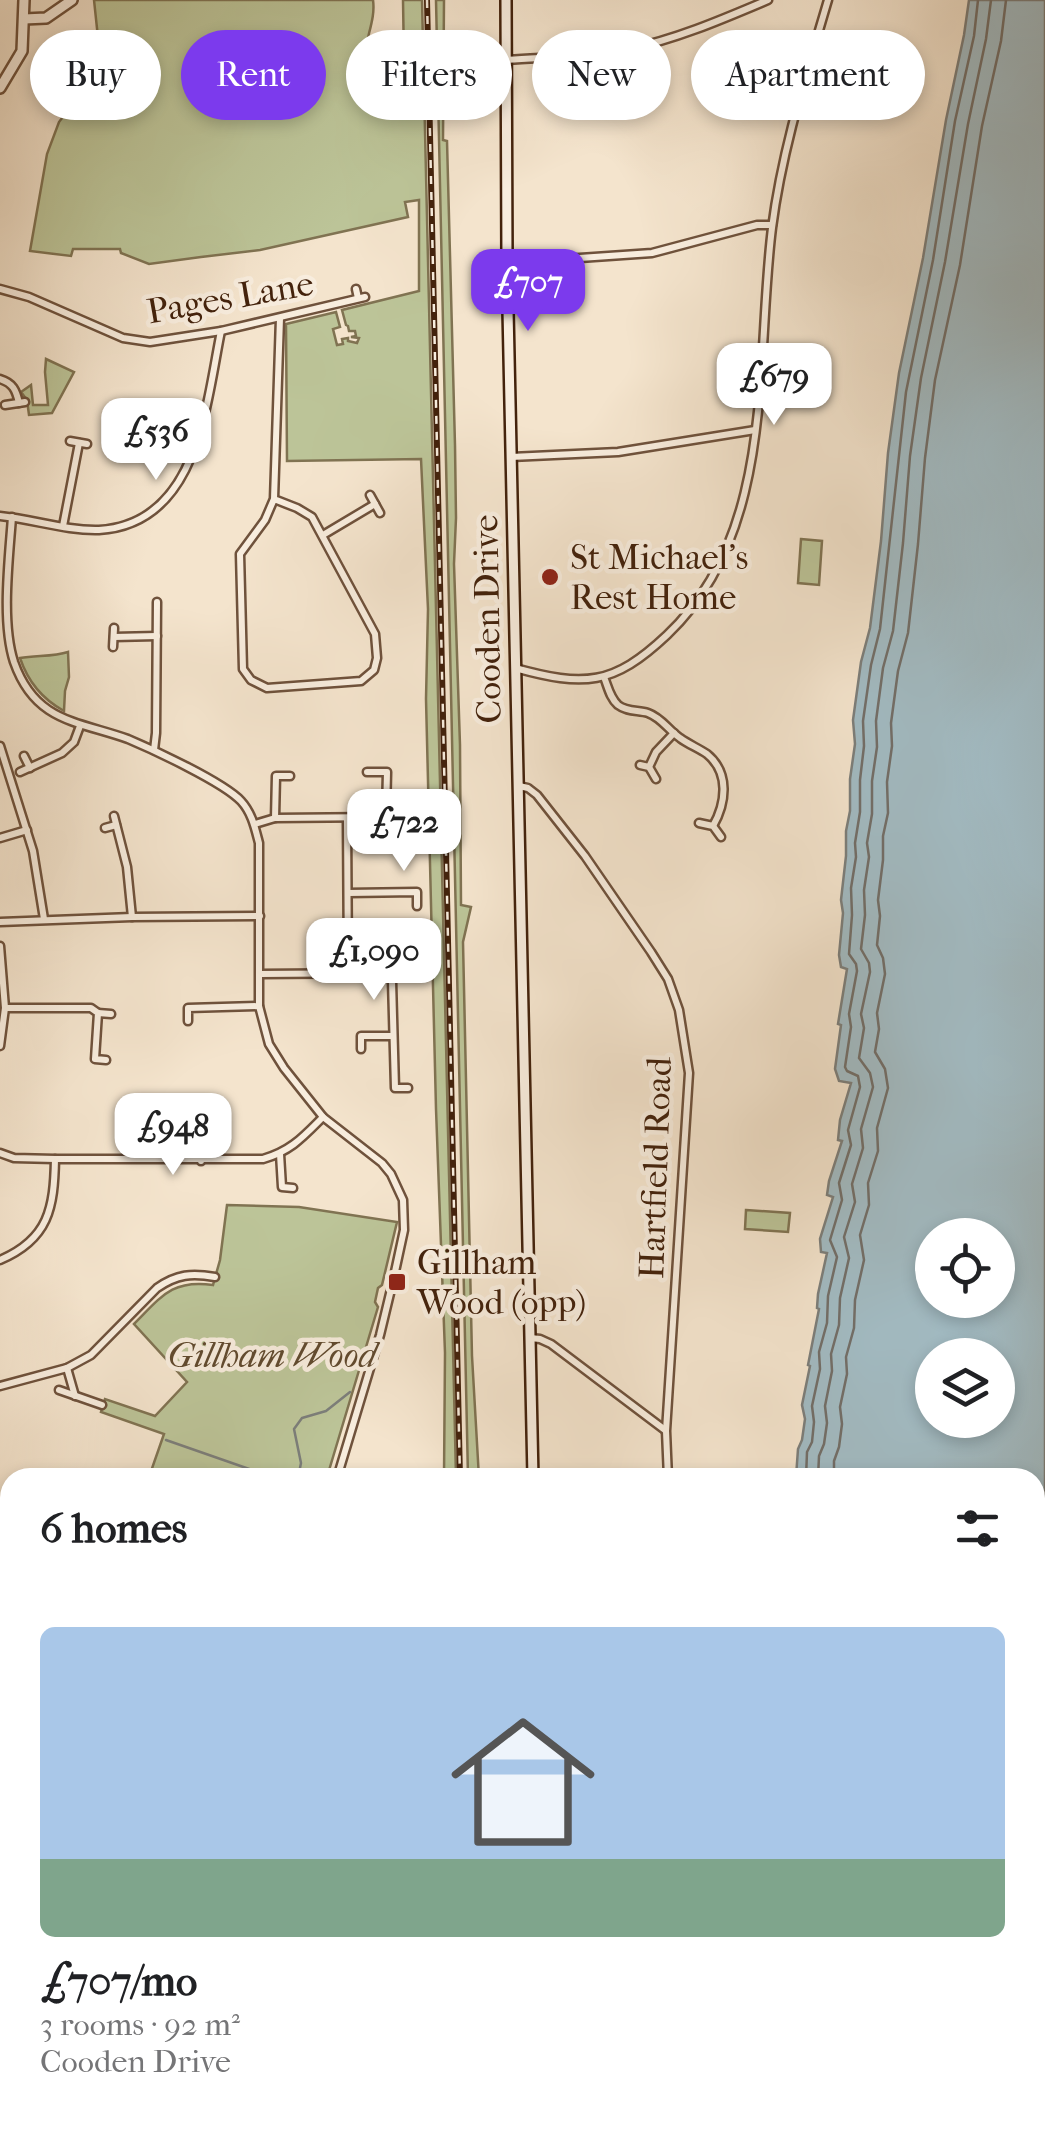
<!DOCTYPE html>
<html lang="en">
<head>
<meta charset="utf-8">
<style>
  :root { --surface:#fff; --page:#f6f6f6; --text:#202124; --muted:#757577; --accent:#7c3aed }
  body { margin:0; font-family:"IM FELL French Canon",serif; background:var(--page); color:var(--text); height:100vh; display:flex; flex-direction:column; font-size:38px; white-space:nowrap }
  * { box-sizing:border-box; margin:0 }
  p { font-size:32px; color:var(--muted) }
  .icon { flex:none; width:55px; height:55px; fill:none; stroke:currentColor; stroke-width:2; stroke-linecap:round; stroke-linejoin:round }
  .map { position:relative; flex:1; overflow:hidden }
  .panel { position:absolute; left:0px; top:1468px; width:1045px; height:672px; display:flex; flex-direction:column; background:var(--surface); border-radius:30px 30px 0 0; box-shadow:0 5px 15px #0003 }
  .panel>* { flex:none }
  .banner { position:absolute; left:30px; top:30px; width:985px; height:90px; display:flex; gap:20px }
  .controls { position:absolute; left:915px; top:1218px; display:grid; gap:20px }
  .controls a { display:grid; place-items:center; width:100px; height:100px; border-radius:50%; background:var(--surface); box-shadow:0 5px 15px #0003; font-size:50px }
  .price { position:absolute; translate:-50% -85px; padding:0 22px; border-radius:20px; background:#fff; color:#222; font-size:32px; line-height:65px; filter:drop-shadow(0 2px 5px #0008) }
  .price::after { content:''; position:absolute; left:50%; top:60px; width:30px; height:22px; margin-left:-15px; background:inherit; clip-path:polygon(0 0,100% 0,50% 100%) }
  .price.selected { background:var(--accent); color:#fff }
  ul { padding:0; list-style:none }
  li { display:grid; align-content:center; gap:20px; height:530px; padding:0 40px }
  li span { display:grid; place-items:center; height:310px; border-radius:15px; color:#555 }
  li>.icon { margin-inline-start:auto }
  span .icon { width:180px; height:180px; fill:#fffc; stroke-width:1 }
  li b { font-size:42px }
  h2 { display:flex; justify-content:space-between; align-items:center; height:120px; padding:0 40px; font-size:42px }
  .pill { padding:0 35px; border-radius:45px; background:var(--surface); box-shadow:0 5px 15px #0003; font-size:35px; line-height:90px }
  .pill.selected { background:var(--accent); color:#fff }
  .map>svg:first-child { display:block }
  .green { fill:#bcc498; stroke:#807352; stroke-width:2.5 }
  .water { fill:#a2bbc3; stroke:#7c7e7a; stroke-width:2.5; fill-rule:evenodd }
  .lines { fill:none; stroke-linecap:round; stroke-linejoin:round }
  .shore { stroke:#726e68; stroke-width:2.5 }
  .stream { stroke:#7c7e7a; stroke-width:2.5 }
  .minor-casing { stroke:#6f523c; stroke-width:11 }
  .tertiary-casing { stroke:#6f523c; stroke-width:14 }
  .secondary-casing { stroke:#43220c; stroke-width:14 }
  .minor { stroke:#f8edde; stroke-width:6 }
  .tertiary { stroke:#f8edde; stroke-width:9 }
  .secondary { stroke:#f8edde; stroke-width:9 }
  .rail-casing { stroke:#43220c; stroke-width:6 }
  .rail { stroke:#f8edde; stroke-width:2.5; stroke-dasharray:8; stroke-linecap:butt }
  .poi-dot { fill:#8f2418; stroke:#f8edde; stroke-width:4 }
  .labels { text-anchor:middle; stroke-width:9; stroke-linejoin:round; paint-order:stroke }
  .street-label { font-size:35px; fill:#43220c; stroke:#f8edde }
  .poi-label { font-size:35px; fill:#43220c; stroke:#f8edde; text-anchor:start }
  .park-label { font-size:35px; font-style:italic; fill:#614a2f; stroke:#f8edde }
</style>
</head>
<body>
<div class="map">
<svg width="1045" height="2139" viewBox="0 0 1045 2139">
  <rect width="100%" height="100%" fill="#f4e4cd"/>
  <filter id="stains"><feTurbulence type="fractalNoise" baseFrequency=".002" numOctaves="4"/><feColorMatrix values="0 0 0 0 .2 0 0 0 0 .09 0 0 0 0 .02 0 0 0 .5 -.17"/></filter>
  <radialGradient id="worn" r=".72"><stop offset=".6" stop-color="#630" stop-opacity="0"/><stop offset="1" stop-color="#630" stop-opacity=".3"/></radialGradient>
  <!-- green -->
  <g class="green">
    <path d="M94 0H373C376 21 364 40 365 61L404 62 403 0H422L456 1477H444L445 1353 436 1109 426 699 428 609 421 459 287 461 286 324 336 312 340 327 333 329 337 345 343 344 342 339 348 338V341L357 343 359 338 351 337 356 336 355 331H349L348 326 346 325 342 310 419 291V200L405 202 408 217 260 250 201 257 149 264 121 253 120 249H73L71 256 30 251 47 154 59 122 101 66Z"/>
    <polygon points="436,0 444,0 443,140 447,141 455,445 456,518 454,564 460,745 461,905 471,907 463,942 472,1356 479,1478 468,1477"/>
    <polygon points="46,359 74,372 52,413 29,415 27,400 21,392 31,385 33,405 48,405 45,372"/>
    <polygon points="801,539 822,541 819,585 798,583"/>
    <path d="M68 652 69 677 65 691 64 711C42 699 28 682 20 658 36 655 53 657 68 652Z"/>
    <path d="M227 1205 299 1207 397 1222 382 1285 378 1288 375 1302 378 1307 327 1477H149L164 1434 101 1412 105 1399 155 1416 187 1382 134 1324C161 1297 172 1279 213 1285L220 1260Z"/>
    <polygon points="746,1210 790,1213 788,1232 745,1229"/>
  </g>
  <!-- water -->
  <path class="water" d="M969 0H1045V2139H704L705 2130H1035V1478L796 1477 798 1449 802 1440 805 1419 802 1405 810 1366 808 1365 819 1309 817 1308 818 1294 827 1253 821 1252 820 1239 833 1197 827 1195 829 1181 842 1141 838 1140 840 1120 851 1083 839 1081 835 1069 841 1025 838 1024 847 969 841 967 839 955 843 913 841 900 846 856V831L850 811V779L855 744 853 720 861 662 870 628 881 541 888 453 899 373 923 258 946 120 964 35ZM998 1235V1300H932V1235ZM998 1355V1420H932V1355Z"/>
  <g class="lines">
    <!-- shore -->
    <g class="shore">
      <polyline points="806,1478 807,1452 812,1442 814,1422 812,1406 820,1369 819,1352 827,1323 828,1296 837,1257 830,1240 842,1200 839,1183 851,1145 848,1130 860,1087 858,1076 847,1071 845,1067 851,1027 849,1014 857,971 856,964 849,954 852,915 851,888 856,857 855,843 860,812 860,780 864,746 863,721 871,665 880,629 906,392 933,260 955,121 974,36 978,0"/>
      <polyline points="818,1478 819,1456 824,1444 827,1423 825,1406 832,1371 831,1354 839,1325 840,1298 849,1258 844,1237 855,1202 852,1184 863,1148 861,1129 873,1087 870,1073 859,1058 864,1028 861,1014 870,972 869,963 861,949 865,915 864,890 869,857 867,843 872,814 872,781 877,747 876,721 883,668 893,631 903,543 910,456 921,378 945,262 968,124 986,39 991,0"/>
      <polyline points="834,1478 834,1461 839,1447 842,1424 840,1407 847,1374 846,1357 854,1328 855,1300 864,1260 860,1235 869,1205 868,1183 878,1151 877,1128 888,1088 885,1069 875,1052 879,1029 877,1013 885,974 883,958 877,945 880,916 878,900 883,860 883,836 888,813 887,782 892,746 891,723 898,671 908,633 918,544 925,458 935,380 960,265 982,126 1001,41 1006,0"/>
    </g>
    <!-- stream -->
    <g class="stream">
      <polyline points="166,1440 275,1478"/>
      <polyline points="298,1478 301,1463 294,1429 302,1418 326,1411 350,1392"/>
      <polyline points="0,1599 10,1603"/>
    </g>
    <!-- minor casing -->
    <g class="minor-casing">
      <g id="minor">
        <path d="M506 60C546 57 589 57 629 49 677 39 723 19 768 0"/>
        <polyline points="507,263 652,253 757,225 772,225"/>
        <polyline points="0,289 29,297 123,338 150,342 221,331 365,297"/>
        <polyline points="356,289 358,298"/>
        <path d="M0 379C13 383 16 390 19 403"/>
        <polyline points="5,405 25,402"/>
        <polyline points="70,441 87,444"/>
        <polyline points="511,457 618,452 755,430"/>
        <polyline points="370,495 380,513"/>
        <polyline points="274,499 297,508 312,517 375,634 377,658 374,670 361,681 267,688 251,680 243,669 240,554 265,520 274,499 280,318"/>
        <path d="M0 516C33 519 66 531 99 530 198 524 206 405 221 331"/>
        <path d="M12 517C9 559 1 622 14 662 35 722 77 721 128 739 154 750 223 782 241 801 252 813 255 828 259 843V1006L269 1044 284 1068 323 1117 382 1163 391 1174 403 1200 404 1230 393 1281 380 1335 337 1478"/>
        <polyline points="63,526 79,443"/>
        <polyline points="323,535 375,504"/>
        <polyline points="114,637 157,636"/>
        <polyline points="113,647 114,628"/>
        <path d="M515 668C584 687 613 686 667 635 776 532 755 364 772 228 782 150 806 75 828 0"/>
        <path d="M604 677C608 687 610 698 618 705 627 712 638 710 648 713 662 718 668 730 680 738 688 744 698 748 707 754 730 773 726 803 713 826"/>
        <polyline points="0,746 33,851 44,919"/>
        <polyline points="154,750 156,733 157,602"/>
        <polyline points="24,756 30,768"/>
        <polyline points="640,765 649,767 656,779"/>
        <polyline points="649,767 656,752 674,733"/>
        <polyline points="20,772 62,753 74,742 80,726"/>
        <polyline points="519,786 528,788 537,795 585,856 651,952 668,979 679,1010 689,1073 666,1431 668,1478"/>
        <polyline points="114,816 127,867 132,917"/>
        <polyline points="275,818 276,776 290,776"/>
        <polyline points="347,819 348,972"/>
        <polyline points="699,823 713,826 721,837"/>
        <polyline points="255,824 275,818 382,817 386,813 387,772 367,772"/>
        <polyline points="105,828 116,825"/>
        <polyline points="0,838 27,830"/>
        <polyline points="348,893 417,892 417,906"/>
        <polyline points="0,922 132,917 260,916"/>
        <polyline points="0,946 5,1008 0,1046"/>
        <polyline points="260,974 384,973 392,981 395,1088 408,1088"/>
        <polyline points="5,1008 91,1008 98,1013 95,1059 106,1060"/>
        <polyline points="98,1013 111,1014"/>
        <polyline points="188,1021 188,1008 259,1006"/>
        <polyline points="361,1049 361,1036 393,1036"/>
        <polyline points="183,1105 212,1105"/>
        <polyline points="201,1105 201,1161"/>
        <path d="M0 1153 14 1158 55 1159H263C291 1151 303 1137 323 1117"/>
        <polyline points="280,1154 282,1187 293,1188"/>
        <path d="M0 1260C49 1239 54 1208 55 1159"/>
        <polyline points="530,1338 540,1339 551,1344 665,1430"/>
        <polyline points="67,1368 75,1396"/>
        <path d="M0 1386 67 1368 91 1355 157 1288C177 1274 192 1273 215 1277"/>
        <polyline points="59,1390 102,1405"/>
        <polyline points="0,1518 10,1521"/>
        <polyline points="0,1795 10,1788"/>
        <polyline points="0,1955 10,1953"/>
        <polyline points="399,2130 403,2139"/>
        <polyline points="23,2139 32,2137 37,2130"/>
        <polyline points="135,2139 154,2130"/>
      </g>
    </g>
    <!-- tertiary casing -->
    <g class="tertiary-casing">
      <g id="tertiary">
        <polyline points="24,19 46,18 72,0"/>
        <polyline points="0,88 22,51 24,0"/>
      </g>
    </g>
    <!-- secondary casing -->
    <g class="secondary-casing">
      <g id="secondary">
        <polyline points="506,0 507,263 533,1478"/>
        <polyline points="0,1905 10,1929"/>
        <polyline points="221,2130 231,2139"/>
        <polyline points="547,2130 548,2139"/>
      </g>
    </g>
    <!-- minor -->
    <use href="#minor" class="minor"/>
    <!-- tertiary -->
    <use href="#tertiary" class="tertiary"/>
    <!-- secondary -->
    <use href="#secondary" class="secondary"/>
    <!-- rail casing -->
    <g class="rail-casing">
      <g id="rail">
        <polyline points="427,0 460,1478"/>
        <polyline points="474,2130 474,2139"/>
      </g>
    </g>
    <!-- rail -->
    <use href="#rail" class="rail"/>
  </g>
  <!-- markers -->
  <g class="poi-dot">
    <circle cx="550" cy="577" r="10"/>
    <rect x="387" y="1272" width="20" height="20" rx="5"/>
  </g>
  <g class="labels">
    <!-- street labels -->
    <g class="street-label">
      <text transform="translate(230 297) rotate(-10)" y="12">Pages Lane</text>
      <text transform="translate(487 619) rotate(-91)" y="12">Cooden Drive</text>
      <text transform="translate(655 1168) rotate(-88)" y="12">Hartfield Road</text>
    </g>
    <!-- poi labels -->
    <g class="poi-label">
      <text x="570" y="569">St Michael's<tspan x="570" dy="40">Rest Home</tspan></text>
      <text x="417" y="1274">Gillham<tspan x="417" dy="40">Wood (opp)</tspan></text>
    </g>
    <!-- park labels -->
    <g class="park-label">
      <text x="272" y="1367">Gillham Wood</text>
    </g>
  </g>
  <rect width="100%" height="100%" filter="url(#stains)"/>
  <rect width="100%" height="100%" fill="url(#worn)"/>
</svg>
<div class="controls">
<a><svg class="icon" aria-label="locate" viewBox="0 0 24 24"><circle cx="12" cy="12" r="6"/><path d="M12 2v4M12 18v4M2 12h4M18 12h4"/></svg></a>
<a><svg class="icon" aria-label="layers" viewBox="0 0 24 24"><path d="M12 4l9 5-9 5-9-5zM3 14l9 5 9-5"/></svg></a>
</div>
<b class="price selected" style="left:528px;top:334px">£707</b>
<b class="price" style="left:774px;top:428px">£679</b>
<b class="price" style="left:156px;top:483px">£536</b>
<b class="price" style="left:404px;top:874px">£722</b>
<b class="price" style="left:374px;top:1003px">£1,090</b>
<b class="price" style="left:173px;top:1178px">£948</b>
<div class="banner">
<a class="pill">Buy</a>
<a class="pill selected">Rent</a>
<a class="pill">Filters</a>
<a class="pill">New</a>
<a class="pill">Apartment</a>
</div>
<section class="panel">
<h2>6 homes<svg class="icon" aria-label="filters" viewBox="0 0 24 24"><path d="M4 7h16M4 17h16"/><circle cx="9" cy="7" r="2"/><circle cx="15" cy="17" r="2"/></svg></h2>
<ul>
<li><span style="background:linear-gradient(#a9c7e8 75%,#7fa58c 0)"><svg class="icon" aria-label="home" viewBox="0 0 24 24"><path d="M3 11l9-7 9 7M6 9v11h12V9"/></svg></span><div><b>£707/mo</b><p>3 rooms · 92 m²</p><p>Cooden Drive</p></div></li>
</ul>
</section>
</div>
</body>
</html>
